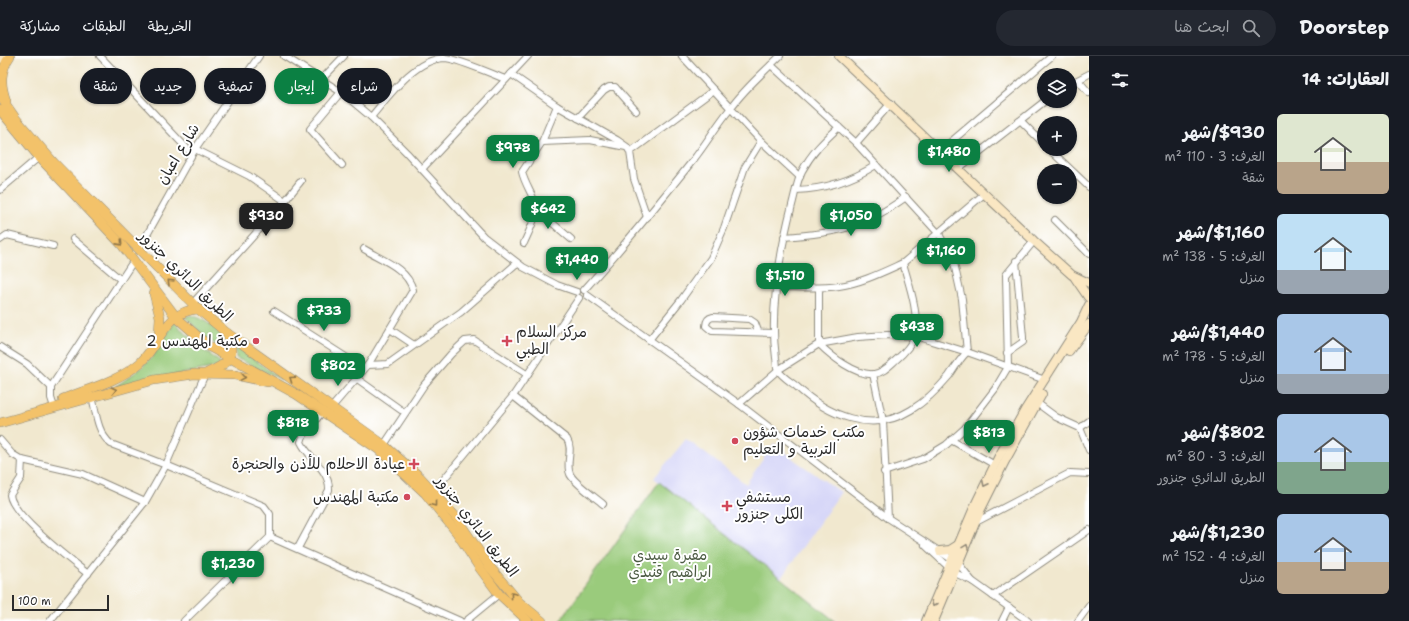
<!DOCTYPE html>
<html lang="ar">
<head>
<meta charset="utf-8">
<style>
  :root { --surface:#171b24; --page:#242831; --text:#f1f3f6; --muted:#9ea1a6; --line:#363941; --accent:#0b8043 }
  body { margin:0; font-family:"Shantell Sans","Playpen Sans Arabic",sans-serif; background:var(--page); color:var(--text); direction:rtl; height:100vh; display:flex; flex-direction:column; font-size:15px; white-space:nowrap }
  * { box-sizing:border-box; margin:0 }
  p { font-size:13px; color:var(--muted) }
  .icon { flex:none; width:22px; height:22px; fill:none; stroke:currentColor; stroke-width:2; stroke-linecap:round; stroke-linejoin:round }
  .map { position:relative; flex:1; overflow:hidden; direction:ltr }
  .sheet { display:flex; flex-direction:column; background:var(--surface); width:320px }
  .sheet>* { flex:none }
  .hud { position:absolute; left:12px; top:12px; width:380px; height:36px; direction:rtl; display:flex; gap:8px }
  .fabs { position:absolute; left:1037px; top:12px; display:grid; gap:8px }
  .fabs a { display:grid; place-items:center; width:40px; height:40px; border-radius:50%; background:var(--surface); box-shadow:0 1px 3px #0004; font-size:20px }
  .scale { position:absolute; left:12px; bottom:10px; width:97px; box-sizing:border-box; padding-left:4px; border:2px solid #2b2b2b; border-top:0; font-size:11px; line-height:14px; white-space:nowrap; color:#2b2b2b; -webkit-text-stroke:3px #fff; paint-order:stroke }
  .price { position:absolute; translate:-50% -34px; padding:0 9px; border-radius:8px; background:var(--accent); color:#fff; font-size:13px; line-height:26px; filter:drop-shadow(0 1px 2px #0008) }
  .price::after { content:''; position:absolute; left:50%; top:24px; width:12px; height:9px; margin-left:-6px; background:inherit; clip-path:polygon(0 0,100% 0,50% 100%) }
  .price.on { background:#222; color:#fff }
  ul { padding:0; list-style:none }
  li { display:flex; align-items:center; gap:12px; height:100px; padding:0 20px }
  li span { display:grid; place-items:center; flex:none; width:112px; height:80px; border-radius:6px; color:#555 }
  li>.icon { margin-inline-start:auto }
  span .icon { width:48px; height:48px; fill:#fffc; stroke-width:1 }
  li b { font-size:17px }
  h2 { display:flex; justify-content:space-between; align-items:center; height:48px; padding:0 20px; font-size:17px }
  .pill { padding:0 14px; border-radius:18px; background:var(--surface); box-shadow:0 1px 3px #0004; font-size:14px; line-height:36px }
  .pill.on { background:var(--accent); color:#fff }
  header { display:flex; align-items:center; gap:24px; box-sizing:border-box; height:56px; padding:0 20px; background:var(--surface); border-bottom:1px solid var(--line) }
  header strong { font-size:19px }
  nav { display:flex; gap:22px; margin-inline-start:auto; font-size:14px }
  .search { width:280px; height:36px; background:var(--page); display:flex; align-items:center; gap:10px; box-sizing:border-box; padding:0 14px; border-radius:22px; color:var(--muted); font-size:15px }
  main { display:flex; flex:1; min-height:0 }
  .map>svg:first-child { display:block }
  .built { fill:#d7d7f8 }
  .green { fill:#9acb7b; stroke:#627b53 }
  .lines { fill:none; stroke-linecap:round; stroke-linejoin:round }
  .street-casing { stroke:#8e8a7d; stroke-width:8 }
  .secondary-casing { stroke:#8e8a7d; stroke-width:10 }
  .primary-casing { stroke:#8e8a7d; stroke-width:10 }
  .street { stroke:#fff; stroke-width:6 }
  .secondary { stroke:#fae7c3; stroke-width:8 }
  .primary { stroke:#f3c26a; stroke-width:9 }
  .oneway { stroke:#8f764a }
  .oneway2 { stroke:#928977 }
  .poi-dot { fill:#d1495b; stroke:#fff; stroke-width:1.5 }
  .labels { text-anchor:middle; stroke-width:4; stroke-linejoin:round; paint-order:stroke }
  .street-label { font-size:15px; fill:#2b2b2b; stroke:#fff }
  .poi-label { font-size:15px; fill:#2b2b2b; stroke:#fff; text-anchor:start }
  .park-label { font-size:15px; fill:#4c5b43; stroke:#fff }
</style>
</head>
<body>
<header>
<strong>Doorstep</strong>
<div class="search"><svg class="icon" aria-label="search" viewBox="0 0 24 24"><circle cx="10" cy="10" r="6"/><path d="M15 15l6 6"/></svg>ابحث هنا</div>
<nav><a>الخريطة</a><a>الطبقات</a><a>مشاركة</a></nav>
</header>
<main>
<section class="sheet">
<h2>العقارات: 14<svg class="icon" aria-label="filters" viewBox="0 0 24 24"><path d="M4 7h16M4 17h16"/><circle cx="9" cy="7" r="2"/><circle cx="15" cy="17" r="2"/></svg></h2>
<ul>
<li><span style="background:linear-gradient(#dfe7d0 60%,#b9a48a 0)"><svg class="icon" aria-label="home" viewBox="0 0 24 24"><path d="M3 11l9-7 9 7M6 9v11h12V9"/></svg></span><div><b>$930/شهر</b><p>الغرف: 3 · 110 m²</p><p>شقة</p></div></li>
<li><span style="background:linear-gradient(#bfe0f5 70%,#9aa5b1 0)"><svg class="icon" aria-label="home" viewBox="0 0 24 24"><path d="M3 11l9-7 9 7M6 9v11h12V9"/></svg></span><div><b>$1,160/شهر</b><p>الغرف: 5 · 138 m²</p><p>منزل</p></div></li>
<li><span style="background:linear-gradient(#a9c7e8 75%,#9aa5b1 0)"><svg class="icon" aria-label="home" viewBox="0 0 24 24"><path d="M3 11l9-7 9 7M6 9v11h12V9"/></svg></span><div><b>$1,440/شهر</b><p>الغرف: 5 · 178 m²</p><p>منزل</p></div></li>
<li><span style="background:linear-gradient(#a9c7e8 60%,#7fa58c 0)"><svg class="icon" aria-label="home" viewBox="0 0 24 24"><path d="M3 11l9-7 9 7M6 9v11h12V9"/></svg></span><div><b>$802/شهر</b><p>الغرف: 3 · 80 m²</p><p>الطريق الدائري جنزور</p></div></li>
<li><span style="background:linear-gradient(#a9c7e8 60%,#b9a48a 0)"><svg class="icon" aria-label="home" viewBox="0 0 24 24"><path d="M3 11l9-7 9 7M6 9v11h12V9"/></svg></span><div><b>$1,230/شهر</b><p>الغرف: 4 · 152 m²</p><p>منزل</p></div></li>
</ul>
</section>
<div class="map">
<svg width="1089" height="565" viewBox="0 0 1089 565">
  <rect width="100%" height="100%" fill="#fff"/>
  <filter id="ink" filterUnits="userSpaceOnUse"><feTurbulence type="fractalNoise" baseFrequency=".025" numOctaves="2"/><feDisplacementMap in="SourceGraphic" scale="8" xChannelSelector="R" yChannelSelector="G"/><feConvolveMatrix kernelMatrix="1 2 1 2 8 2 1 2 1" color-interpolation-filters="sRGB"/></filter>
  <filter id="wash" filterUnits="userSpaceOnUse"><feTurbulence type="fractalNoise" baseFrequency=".012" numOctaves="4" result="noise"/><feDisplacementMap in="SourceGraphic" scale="16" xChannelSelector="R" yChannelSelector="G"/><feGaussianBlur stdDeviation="0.9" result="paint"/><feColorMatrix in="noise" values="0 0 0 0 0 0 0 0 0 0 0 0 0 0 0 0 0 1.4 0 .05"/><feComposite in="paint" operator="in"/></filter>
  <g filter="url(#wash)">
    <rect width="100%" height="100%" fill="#f1e8cf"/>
    <!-- built -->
    <polygon class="built" points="686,383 746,428 774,387 796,405 841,436 781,522 654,422"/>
    <!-- green -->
    <g class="green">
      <path d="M190 259C210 265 223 276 228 296L206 282 185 261Z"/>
      <polygon points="174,266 200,291 221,307 217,311 115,331 140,313 154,299"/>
      <polygon points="236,290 282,324 236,302"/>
      <polygon points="659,426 835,565 560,565"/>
    </g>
  </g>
  <g filter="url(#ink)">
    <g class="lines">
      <!-- street casing -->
      <g class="street-casing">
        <g id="street">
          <polyline points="100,0 192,98"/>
          <polyline points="284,0 341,36 371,61 407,97 484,181 523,211 557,229 577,236"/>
          <polyline points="682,0 761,85 800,121"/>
          <path d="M771 9 856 87 939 178 954 207 962 243 967 296C960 303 955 311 949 320 938 333 926 345 911 354 871 379 827 359 796 330 791 326 781 320 778 314 776 311 777 305 776 302 769 254 780 196 792 149 795 138 797 125 802 115 812 96 824 85 839 71"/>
          <polyline points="511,18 557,50 617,84 627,91 630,96 634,123 647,161"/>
          <polyline points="322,23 344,0"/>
          <polyline points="1078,24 1089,37"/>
          <polyline points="1070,28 1089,18"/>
          <polyline points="341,36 310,73 342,109"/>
          <path d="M371 61C388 41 415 3 444 2 456 2 492 18 505 23"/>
          <polyline points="578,62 604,34 609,31 615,31 636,55"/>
          <polyline points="1021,65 1044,88"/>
          <polyline points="542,86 590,84 626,91"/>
          <polyline points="856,87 891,47"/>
          <polyline points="1049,93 1089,131"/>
          <polyline points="940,95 1052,0"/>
          <polyline points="630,96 714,34"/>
          <polyline points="959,112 1045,45"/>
          <polyline points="422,113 528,0"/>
          <polyline points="0,134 39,101"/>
          <path d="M796 134C826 133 851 125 876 109"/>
          <polyline points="285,145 301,125"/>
          <polyline points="535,152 571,183"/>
          <polyline points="1055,164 1089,198"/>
          <path d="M784 181C837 177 861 173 906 141"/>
          <polyline points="73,183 121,224"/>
          <polyline points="0,184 7,179 53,190"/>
          <path d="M524 187C530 173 540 157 533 142 529 133 524 125 522 116L542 86 557 50"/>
          <polyline points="139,193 195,93 259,0"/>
          <polyline points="903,207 984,138"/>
          <path d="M777 231C798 231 819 233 839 230 861 227 883 216 903 207 909 229 919 255 915 279 913 287 903 298 897 303 890 309 883 317 874 318 856 320 831 300 819 288V232"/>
          <path d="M584 234C623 191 659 147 694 103 707 86 717 69 730 53 744 33 763 17 780 0"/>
          <polyline points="587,239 739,348 888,462 959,508 972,525"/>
          <polyline points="192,248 285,145 249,120 195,93"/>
          <polyline points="274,255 363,312"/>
          <polyline points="390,273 414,289"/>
          <path d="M758 275 755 267 749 263 713 261C708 262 706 265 706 270L712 275 774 277"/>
          <polyline points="649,284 681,244 711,202 724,172 745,111 761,85"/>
          <polyline points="0,291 27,308 51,331"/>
          <polyline points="1007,297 1023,286 1023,281 1016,205"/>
          <polyline points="368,309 388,308 461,256 517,207"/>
          <polyline points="873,318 883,365 888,462"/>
          <polyline points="356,322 401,354"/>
          <path d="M92 340C96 356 97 377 111 388L166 409 264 450 270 458V481L460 565"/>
          <path d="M513 340 567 383C574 395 565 406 570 418 573 426 595 441 603 448"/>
          <polyline points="1037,347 1056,361 1080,372 1089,394"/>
          <polyline points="53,348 51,342 51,331 134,204"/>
          <polyline points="739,348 778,314 819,288 858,281 887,279 915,280 967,296 1045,324"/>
          <path d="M332 351 368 309 413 234C407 212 382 204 364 193"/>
          <polyline points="1080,372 1089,365"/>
          <polyline points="0,384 12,398 22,404 83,418 145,446"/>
          <polyline points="951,384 995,409"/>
          <polyline points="384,389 424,329 451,298 465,285 474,284 528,319"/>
          <path d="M22 404 21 422 10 439C12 459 70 504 88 518"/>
          <polyline points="884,416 923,403 946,389 965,372 995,333 1008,311 1006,219 1034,185"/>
          <polyline points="434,435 513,340 579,242"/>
          <polyline points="976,466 1070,417 1089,418"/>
          <polyline points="925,489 955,517 972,525 1028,565"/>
          <path d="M298 492 329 434C330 414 309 403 301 386L303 380 323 355"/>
          <polyline points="993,540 1089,474"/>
          <polyline points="50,565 145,446 166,409 205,318"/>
          <polyline points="184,565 270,481"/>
          <polyline points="466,565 499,538"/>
          <polyline points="1002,565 1009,551"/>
          <polyline points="1078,565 1089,550"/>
        </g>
      </g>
      <!-- secondary casing -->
      <g class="secondary-casing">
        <g id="secondary">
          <polyline points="839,0 1034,185 1072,219 1089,227"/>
          <polyline points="0,3 3,0"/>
          <polyline points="1075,222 1088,241"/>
          <polyline points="1069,295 1089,268"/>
          <polyline points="940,495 950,494 958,489"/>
          <polyline points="926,565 976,447 998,402 1025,354 1081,266 1089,249"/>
          <polyline points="934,565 981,453 1005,405 1042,338"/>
        </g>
      </g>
      <!-- primary casing -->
      <g class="primary-casing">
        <g id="primary">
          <polyline points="0,40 16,63 54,107 198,253 227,277 384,389 420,421 455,460 489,510 519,546 542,565"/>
          <path d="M6 45C0 28 0 15 10 0"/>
          <polyline points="0,54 39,101 122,189 176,261 210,291 296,338 378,393 425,437 457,477 479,511 499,538 528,565"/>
          <polyline points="154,238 160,261 159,278"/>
          <path d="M207 317C229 307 237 302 227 277"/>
          <path d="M63 343C90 332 117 326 140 307 160 288 165 255 198 253"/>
          <polyline points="0,367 154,324 194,318 235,319 268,326"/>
        </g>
      </g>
      <!-- street -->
      <use href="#street" class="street"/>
      <!-- secondary -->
      <use href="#secondary" class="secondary"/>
      <!-- primary -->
      <use href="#primary" class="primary"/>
    </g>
    <!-- one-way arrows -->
    <defs><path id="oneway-chevron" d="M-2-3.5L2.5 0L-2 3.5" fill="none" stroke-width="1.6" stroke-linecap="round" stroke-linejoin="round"/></defs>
    <g class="oneway">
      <use href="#oneway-chevron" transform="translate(120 187) rotate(48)"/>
      <use href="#oneway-chevron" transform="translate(170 226) rotate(-136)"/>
      <use href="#oneway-chevron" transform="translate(243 321) rotate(10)"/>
      <use href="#oneway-chevron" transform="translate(292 323) rotate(-145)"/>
      <use href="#oneway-chevron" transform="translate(114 334) rotate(-14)"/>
      <use href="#oneway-chevron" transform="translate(434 448) rotate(52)"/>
      <use href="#oneway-chevron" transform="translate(513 539) rotate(-130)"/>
    </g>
    <g class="oneway2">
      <use href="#oneway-chevron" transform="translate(985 428) rotate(116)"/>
      <use href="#oneway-chevron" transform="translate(966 491) rotate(-69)"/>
      <use href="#oneway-chevron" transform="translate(934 548) rotate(112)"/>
    </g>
  </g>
  <!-- markers -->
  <g class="poi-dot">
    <circle cx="256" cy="285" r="4"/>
    <path d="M505 279h4v4h4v4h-4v4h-4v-4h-4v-4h4z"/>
    <circle cx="735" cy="385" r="4"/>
    <path d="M412 402h4v4h4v4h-4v4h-4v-4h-4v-4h4z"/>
    <circle cx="407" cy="441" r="4"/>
    <path d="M725 444h4v4h4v4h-4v4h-4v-4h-4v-4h4z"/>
  </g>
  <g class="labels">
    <!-- street labels -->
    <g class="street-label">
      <text transform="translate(178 98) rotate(-59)" y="5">شارع اعبان</text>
      <text transform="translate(186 220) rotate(44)" y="5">الطريق الدائري جنزور</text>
      <text transform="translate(477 470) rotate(52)" y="5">الطريق الدائري جنزور</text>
    </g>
    <!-- poi labels -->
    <g class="poi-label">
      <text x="516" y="281">مركز السلام<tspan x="516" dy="17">الطبي</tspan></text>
      <text x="248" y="290" text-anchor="end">مكتبة المهندس 2</text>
      <text x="743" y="381">مكتب خدمات شؤون<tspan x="743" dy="17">التربية و التعليم</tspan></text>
      <text x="405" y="413" text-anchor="end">عيادة الاحلام للأذن والحنجرة</text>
      <text x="399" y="446" text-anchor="end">مكتبة المهندس</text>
      <text x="736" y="446">مستشفي<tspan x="736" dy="17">الكلى جنزور</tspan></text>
    </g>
    <!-- park labels -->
    <g class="park-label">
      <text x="670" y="504">مقبرة سيدي<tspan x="670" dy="17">ابراهيم قنيدي</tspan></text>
    </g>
  </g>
</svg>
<div class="fabs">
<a><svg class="icon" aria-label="layers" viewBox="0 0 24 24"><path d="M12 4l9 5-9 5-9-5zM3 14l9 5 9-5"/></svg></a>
<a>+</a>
<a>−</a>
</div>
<div class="scale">100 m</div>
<b class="price" style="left:513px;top:113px">$978</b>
<b class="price" style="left:949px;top:117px">$1,480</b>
<b class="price" style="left:548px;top:174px">$642</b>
<b class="price on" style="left:266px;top:181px">$930</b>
<b class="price" style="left:851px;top:181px">$1,050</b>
<b class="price" style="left:946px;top:216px">$1,160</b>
<b class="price" style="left:577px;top:225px">$1,440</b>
<b class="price" style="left:785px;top:241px">$1,510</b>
<b class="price" style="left:324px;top:276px">$733</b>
<b class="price" style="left:917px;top:292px">$438</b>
<b class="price" style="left:338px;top:331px">$802</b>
<b class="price" style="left:293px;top:388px">$818</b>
<b class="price" style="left:989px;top:398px">$813</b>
<b class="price" style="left:233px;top:529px">$1,230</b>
<div class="hud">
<a class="pill">شراء</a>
<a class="pill on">إيجار</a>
<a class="pill">تصفية</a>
<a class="pill">جديد</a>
<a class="pill">شقة</a>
</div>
</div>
</main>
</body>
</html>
